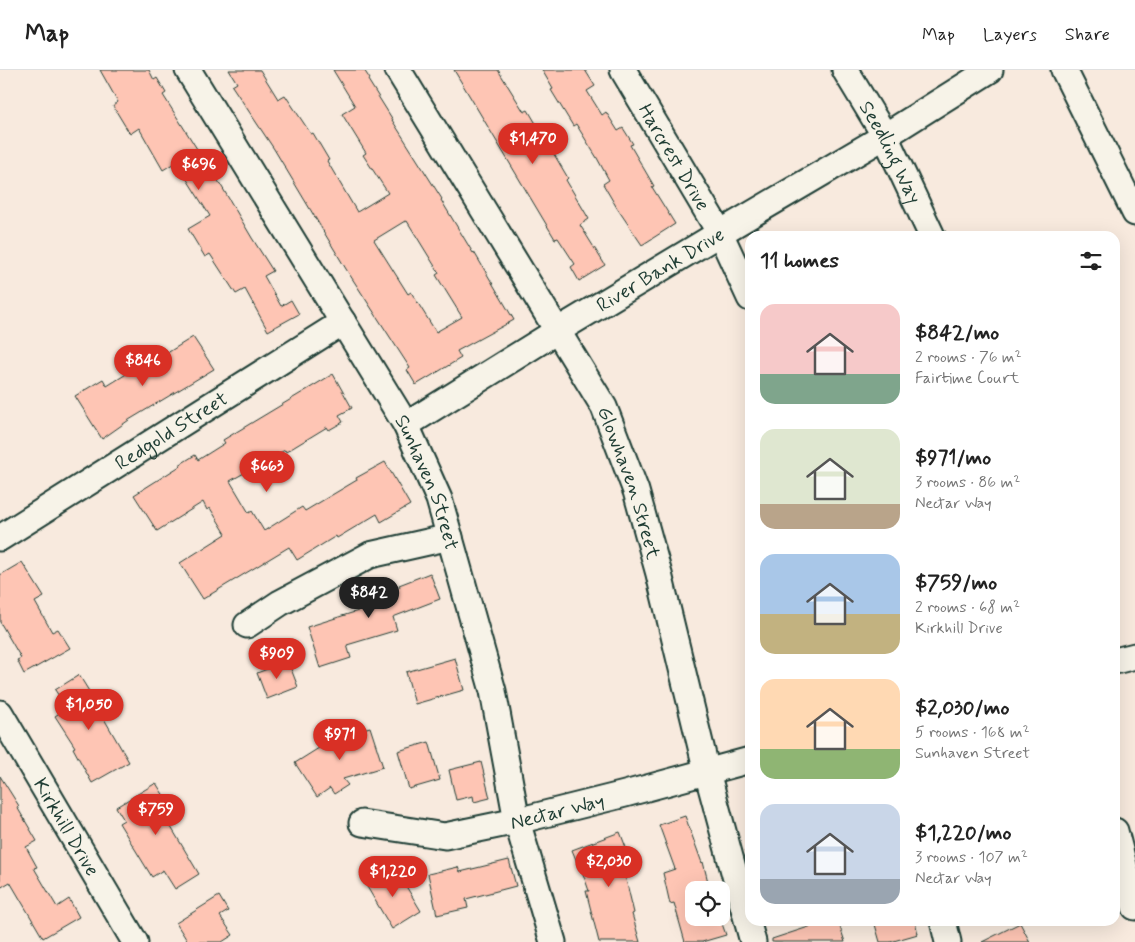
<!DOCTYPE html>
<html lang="en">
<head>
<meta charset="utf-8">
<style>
  :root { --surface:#fff; --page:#f6f6f6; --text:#222; --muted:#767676; --line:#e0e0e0; --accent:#d93025 }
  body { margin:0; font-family:Mynerve,sans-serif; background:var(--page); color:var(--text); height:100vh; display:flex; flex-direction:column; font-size:19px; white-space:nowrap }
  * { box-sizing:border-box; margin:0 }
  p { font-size:16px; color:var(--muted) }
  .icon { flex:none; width:28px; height:28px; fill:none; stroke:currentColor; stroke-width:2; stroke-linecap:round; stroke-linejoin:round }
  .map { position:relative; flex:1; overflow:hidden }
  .panel { position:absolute; left:745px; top:161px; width:375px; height:695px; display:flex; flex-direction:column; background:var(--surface); border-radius:15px; box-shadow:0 5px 20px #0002 }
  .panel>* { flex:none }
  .tools { position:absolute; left:685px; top:811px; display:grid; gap:10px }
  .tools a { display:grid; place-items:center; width:45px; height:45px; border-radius:10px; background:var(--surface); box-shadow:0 5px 20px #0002; font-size:25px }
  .price { position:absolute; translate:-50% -42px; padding:0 11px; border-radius:18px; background:var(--accent); color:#fff; font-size:16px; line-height:32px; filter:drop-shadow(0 1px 2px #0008) }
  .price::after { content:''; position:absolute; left:50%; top:30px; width:15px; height:11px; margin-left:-8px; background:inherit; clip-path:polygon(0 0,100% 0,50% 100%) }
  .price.selected { background:#222; color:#fff }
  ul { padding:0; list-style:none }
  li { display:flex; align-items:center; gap:15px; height:125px; padding:0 15px }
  li span { display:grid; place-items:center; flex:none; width:140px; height:100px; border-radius:15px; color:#555 }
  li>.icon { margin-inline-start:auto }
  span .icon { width:60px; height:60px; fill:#fffc; stroke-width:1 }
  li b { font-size:21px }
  h2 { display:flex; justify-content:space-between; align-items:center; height:60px; padding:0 15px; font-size:21px }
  header { display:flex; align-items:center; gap:30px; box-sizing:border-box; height:70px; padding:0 25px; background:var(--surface); border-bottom:1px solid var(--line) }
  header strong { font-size:24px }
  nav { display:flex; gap:28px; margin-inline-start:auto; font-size:18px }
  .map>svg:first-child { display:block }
  .building { fill:#fec5b4; stroke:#1f3d34; fill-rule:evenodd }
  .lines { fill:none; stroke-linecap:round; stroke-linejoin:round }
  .minor-casing { stroke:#1f3d34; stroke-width:29 }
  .minor { stroke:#f7f3e8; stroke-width:25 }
  .labels { text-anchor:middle; stroke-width:4; stroke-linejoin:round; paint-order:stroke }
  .street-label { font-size:20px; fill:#1f3d34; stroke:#f7f3e8 }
</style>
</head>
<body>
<header>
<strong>Map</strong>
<nav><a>Map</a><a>Layers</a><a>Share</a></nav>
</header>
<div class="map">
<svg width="1135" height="872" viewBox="0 0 1135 872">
  <rect width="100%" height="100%" fill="#f8eade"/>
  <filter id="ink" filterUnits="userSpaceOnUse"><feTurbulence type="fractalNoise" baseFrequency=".02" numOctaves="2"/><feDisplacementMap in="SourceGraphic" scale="10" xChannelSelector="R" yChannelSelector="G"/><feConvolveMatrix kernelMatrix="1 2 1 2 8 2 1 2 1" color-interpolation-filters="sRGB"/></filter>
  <g filter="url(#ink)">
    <!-- building -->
    <g class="building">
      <polygon points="100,0 149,0 154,10 157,8 166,23 163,25 204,90 205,90 222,117 252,168 273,201 264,206 281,236 291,230 299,244 268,261 245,219 236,224 210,184 205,187 188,159 210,146 176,92 163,100 139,58 130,64 113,36 118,32"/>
      <path d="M229 0H260L278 29 285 25 311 64 313 63 329 90 327 91 357 142 388 123 363 85 366 83 342 44 355 36 333 0H364L370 9 368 10 393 50H392L442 129 441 130 473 183 474 182 514 250 457 281 461 288 416 315 407 300 410 298 346 199 274 79 232 16 237 13ZM405 151V152L407 151 439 203 436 205 462 247 436 262 411 222 408 224 374 170Z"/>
      <polygon points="454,0 498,0 524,42 528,40 568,108 566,110 589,149 580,155 605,195 579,211 571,197 575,194 558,168 555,169"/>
      <polygon points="542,0 585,0 595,16 587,21 602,45 606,42 618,61 623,58 633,74 630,75 654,116 652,117 675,154 642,175 617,138 603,114 609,110 597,88 576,54 573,56 551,20 553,19"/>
      <polygon points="193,267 214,299 129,350 102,369 75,326 103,309 107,316 149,290 151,293"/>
      <polygon points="333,304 352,338 339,345 343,352 329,360 327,357 286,382 285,380 230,411 249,443 252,441 264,461 302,437 305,441 357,410 356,408 385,392 410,435 381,452 377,444 337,468 336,466 297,490 289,477 203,529 180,493 226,464 210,438 207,440 203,432 157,461 134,425 180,396 179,395 195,385 198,390 225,373 223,370"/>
      <polygon points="22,492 44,527 35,532 52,562 58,559 70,578 24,604 17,590 21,588 0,552 0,505"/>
      <polygon points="430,503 440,529 393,547 397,560 347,575 351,588 320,598 307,557 358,541 355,531 400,517 399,515"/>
      <polygon points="455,588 464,620 415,634 406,602"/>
      <polygon points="288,591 298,617 267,629 257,603"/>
      <polygon points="79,605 100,639 99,640 129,692 92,713 73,678 75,677 55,646 67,638 55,620"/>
      <polygon points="370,657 383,697 343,709 348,715 334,724 330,718 317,727 295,693 338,666"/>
      <polygon points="429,672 440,710 409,719 398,681"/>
      <polygon points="481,692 490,728 474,732 473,726 456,730 449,700"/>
      <polygon points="0,706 19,736 17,737 37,771 26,777 37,797 34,798 57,837 69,829 79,847 43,868 10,812 0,818"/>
      <polygon points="156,713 177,747 168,752 199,804 175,819 163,800 152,807 119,753 124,750 116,737"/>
      <polygon points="685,746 702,793 703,792 710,820 694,820 694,848 720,848 726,865 702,872 685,872 674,833 670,834 663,803 675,799 659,755"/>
      <polygon points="620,762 632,793 623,797 634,843 632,844 640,872 599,872 586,821 589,821 579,792 577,792 572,780"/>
      <polygon points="509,790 516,816 466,829 468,838 437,845 428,804 458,797 460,802"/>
      <polygon points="395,798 421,841 392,859 366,815"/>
      <polygon points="219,826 228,841 220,846 233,865 222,872 188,872 176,853"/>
      <polygon points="827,851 838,851 845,872 772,872 772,869"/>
      <polygon points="874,851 915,851 918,864 890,872 880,872"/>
      <polygon points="1020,853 1030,872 982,872"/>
    </g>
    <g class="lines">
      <!-- minor casing -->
      <g class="minor-casing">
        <g id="minor">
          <path id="s1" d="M188 0 406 355 439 429 493 621 517 751 553 872"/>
          <path id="s2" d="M398 0 604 337 636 421 659 504 707 702 753 872"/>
          <path id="s3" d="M623 0 720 163 750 228"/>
          <path id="s4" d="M845 0 885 66 932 166"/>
          <polyline points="1064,0 1135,143"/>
          <path id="s5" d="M406 355 557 261 720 163 885 66 990 0"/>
          <path id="s6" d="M0 468 343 252"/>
          <polyline points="247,555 280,533 370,485 450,467"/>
          <polyline points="1115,591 1135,586"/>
          <path id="s7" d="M0 643 135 872"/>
          <path id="s8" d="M362 753 445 766 517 751 625 724 750 690"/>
          <polyline points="1115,761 1135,837"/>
          <polyline points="943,851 948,872"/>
        </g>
      </g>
      <!-- minor -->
      <use href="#minor" class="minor"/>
    </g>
  </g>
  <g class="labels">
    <!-- street labels -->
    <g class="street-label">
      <text dy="7" stroke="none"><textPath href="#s4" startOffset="94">Seedling Way</textPath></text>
      <text dy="7" stroke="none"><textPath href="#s3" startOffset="101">Harcrest Drive</textPath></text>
      <text dy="7" stroke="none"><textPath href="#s5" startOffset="298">River Bank Drive</textPath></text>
      <text dy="7" stroke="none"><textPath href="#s6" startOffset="202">Redgold Street</textPath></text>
      <text dy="7" stroke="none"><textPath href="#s1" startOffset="478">Sunhaven Street</textPath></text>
      <text dy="7" stroke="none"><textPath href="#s2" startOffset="475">Glowhaven Street</textPath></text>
      <text dy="7" stroke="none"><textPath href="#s8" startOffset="199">Nectar Way</textPath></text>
      <text dy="7" stroke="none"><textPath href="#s7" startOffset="132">Kirkhill Drive</textPath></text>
    </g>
  </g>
</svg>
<div class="tools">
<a><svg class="icon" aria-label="locate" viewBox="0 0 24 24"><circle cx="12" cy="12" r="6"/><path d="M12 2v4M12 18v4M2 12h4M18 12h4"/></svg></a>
</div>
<b class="price" style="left:533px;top:95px">$1,470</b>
<b class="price" style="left:199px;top:121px">$696</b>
<b class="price" style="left:143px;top:317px">$846</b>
<b class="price" style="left:267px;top:423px">$663</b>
<b class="price selected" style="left:369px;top:549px">$842</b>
<b class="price" style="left:277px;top:610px">$909</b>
<b class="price" style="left:89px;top:661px">$1,050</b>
<b class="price" style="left:340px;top:691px">$971</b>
<b class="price" style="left:156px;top:766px">$759</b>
<b class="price" style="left:609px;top:818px">$2,030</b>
<b class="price" style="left:393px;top:828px">$1,220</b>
<section class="panel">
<h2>11 homes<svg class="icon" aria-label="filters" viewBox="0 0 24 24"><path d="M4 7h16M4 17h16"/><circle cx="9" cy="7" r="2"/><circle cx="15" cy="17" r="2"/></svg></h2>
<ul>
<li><span style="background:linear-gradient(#f6c9c9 70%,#7fa58c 0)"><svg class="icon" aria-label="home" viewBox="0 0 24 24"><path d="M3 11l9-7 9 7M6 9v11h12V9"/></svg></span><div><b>$842/mo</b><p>2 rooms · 76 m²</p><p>Fairtime Court</p></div></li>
<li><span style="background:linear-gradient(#dfe7d0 75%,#b9a48a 0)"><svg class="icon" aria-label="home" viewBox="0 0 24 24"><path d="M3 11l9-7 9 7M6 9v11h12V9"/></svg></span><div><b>$971/mo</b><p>3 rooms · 86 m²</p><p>Nectar Way</p></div></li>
<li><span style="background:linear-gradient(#a9c7e8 60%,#c2b280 0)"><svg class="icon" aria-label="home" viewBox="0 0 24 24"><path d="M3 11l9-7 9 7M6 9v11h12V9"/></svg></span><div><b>$759/mo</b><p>2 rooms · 68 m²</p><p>Kirkhill Drive</p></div></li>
<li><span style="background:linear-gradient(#ffd9b3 70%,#8fb573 0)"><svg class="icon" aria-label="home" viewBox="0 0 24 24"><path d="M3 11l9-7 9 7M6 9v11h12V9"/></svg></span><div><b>$2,030/mo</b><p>5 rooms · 168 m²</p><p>Sunhaven Street</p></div></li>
<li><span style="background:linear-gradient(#c9d6e8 75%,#9aa5b1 0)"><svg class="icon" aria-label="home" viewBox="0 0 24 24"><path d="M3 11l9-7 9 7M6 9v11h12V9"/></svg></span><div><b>$1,220/mo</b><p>3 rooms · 107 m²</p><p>Nectar Way</p></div></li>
</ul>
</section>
</div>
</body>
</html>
